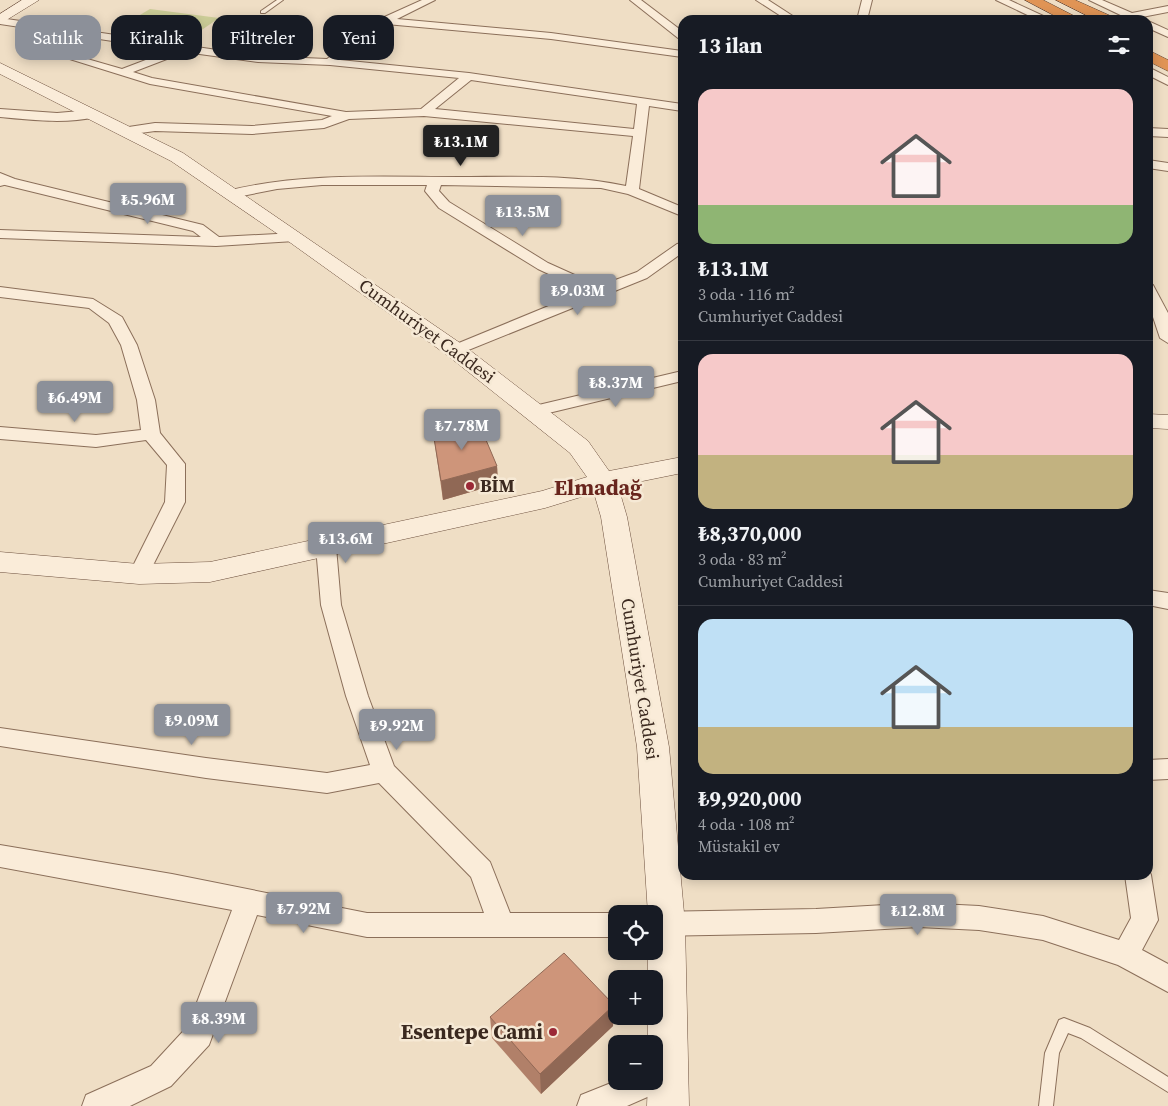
<!DOCTYPE html>
<html lang="tr">
<head>
<meta charset="utf-8">
<style>
  :root { --surface:#171b24; --page:#20242c; --text:#f1f3f6; --muted:#9ea1a6; --line:#363941; --accent:#8c9099 }
  body { margin:0; font-family:"Source Serif 4",serif; background:var(--page); color:var(--text); height:100vh; display:flex; flex-direction:column; font-size:19px; white-space:nowrap }
  * { box-sizing:border-box; margin:0 }
  p { font-size:16px; color:var(--muted) }
  .icon { flex:none; width:28px; height:28px; fill:none; stroke:currentColor; stroke-width:2; stroke-linecap:round; stroke-linejoin:round }
  .map { position:relative; flex:1; overflow:hidden }
  .side { position:absolute; left:678px; top:15px; width:475px; height:865px; display:flex; flex-direction:column; background:var(--surface); border-radius:15px; box-shadow:0 2px 12px #0003 }
  .side>* { flex:none }
  .hud { position:absolute; left:15px; top:15px; width:475px; height:45px; display:flex; gap:10px }
  .buttons { position:absolute; left:608px; top:905px; display:grid; gap:10px }
  .buttons a { display:grid; place-items:center; width:55px; height:55px; border-radius:10px; background:var(--surface); box-shadow:0 2px 12px #0003; font-size:25px }
  .price { position:absolute; translate:-50% -42px; padding:0 11px; border-radius:5px; background:var(--accent); color:#fff; font-size:16px; line-height:32px; filter:drop-shadow(0 1px 2px #0008) }
  .price::after { content:''; position:absolute; left:50%; top:30px; width:15px; height:11px; margin-left:-8px; background:inherit; clip-path:polygon(0 0,100% 0,50% 100%) }
  .price.selected { background:#222; color:#fff }
  ul { padding:0; list-style:none }
  li { display:grid; align-content:center; gap:10px; height:265px; padding:0 20px }
  li+li { border-top:1px solid var(--line) }
  li span { display:grid; place-items:center; height:155px; border-radius:15px; color:#555 }
  li>.icon { margin-inline-start:auto }
  span .icon { width:90px; height:90px; fill:#fffc; stroke-width:1 }
  li b { font-size:21px }
  h2 { display:flex; justify-content:space-between; align-items:center; height:60px; padding:0 20px; font-size:21px }
  .chip { padding:0 18px; border-radius:15px; background:var(--surface); box-shadow:0 2px 12px #0003; font-size:18px; line-height:45px }
  .chip.selected { background:var(--accent); color:#fff }
  .map>svg:first-child { display:block }
  .green { fill:#cdce98 }
  .lines { fill:none; stroke-linecap:round; stroke-linejoin:round }
  .lane-casing { stroke:#8b6f5a; stroke-width:2 }
  .street-casing { stroke:#8b6f5a; stroke-width:2 }
  .secondary-casing { stroke:#6d503e; stroke-width:1 }
  .highway-casing { stroke:#593e2f; stroke-width:1 }
  .lane { fill:#faecd9; fill-rule:evenodd }
  .street { fill:#faecd9; fill-rule:evenodd }
  .secondary { fill:#faecd9; fill-rule:evenodd }
  .highway { fill:#e09455; fill-rule:evenodd }
  .wall { fill:#b18069 }
  .shaded-wall { fill:#906855 }
  .building { fill:#ce957a; stroke:#906855 }
  .poi-dot { fill:#9b2936; stroke:#f6e9d5; stroke-width:2 }
  .labels { text-anchor:middle; stroke-width:5; stroke-linejoin:round; paint-order:stroke }
  .street-label { font-size:18px; fill:#3b291f; stroke:#f6e9d5 }
  .poi-label { font-size:18px; font-weight:bold; fill:#3b291f; stroke:#f6e9d5; text-anchor:start }
  .near-poi-label { font-size:21px; font-weight:bold; fill:#3b291f; stroke:#f6e9d5; text-anchor:end }
  .district-label { font-size:22px; font-weight:bold; fill:#68251d; stroke:#f6e9d5 }
</style>
</head>
<body>
<div class="map">
<svg width="1168" height="1106" viewBox="0 0 1168 1106">
  <rect width="100%" height="100%" fill="#efdec5"/>
  <!-- green -->
  <polygon class="green" points="150,9 219,18 190,38 118,28"/>
  <g class="lines">
    <!-- lane casing -->
    <g class="lane-casing">
      <g id="lane">
        <polygon points="277,0 283,0 265,13 261,13 261,11"/>
        <polygon points="10,180 13,182 12,183 0,186 0,182"/>
        <polygon points="1064,1018 1090,1028 1168,1077 1168,1092 1081,1038 1068,1033 1059,1053 1053,1106 1039,1106 1045,1053 1059,1020"/>
      </g>
    </g>
    <!-- street casing -->
    <g class="street-casing">
      <g id="street">
        <path d="M422 0H435L397 19 551 33 682 51V57L551 39 386 24 340 60 469 73 682 104V111L649 106 639 189 682 207V216L628 194 601 188 441 185 439 191 449 202 548 263 599 286 637 272 677 244 682 243V253L647 278 461 353H449L447 350 449 347 585 291 538 269 439 208 425 191 427 185H322L277 189 232 198 227 197 225 194 227 191C303 172 381 177 459 177 514 177 572 174 626 186L633 136 424 116 349 119 324 128 252 134 155 131 126 135 120 131 122 128 155 123 252 126 322 120 332 116 150 84 44 51 49 48 122 69 172 50 0 24V18L258 56 327 59 380 19ZM185 52 258 62 330 65 459 78 421 109 346 112 152 78 133 72ZM471 80 637 104 634 129 435 109Z"/>
        <polygon points="630,0 641,0 682,31 682,39 678,38"/>
        <polygon points="756,0 768,0 799,20 787,20"/>
        <polygon points="862,0 872,0 867,20 857,20"/>
        <polygon points="996,0 1009,0 1052,20 1038,20"/>
        <polygon points="1089,0 1102,0 1132,13 1168,6 1168,12 1142,17 1145,20 1131,20"/>
        <polygon points="1148,21 1168,30 1168,37 1148,28"/>
        <polygon points="1148,67 1168,77 1168,85 1148,75"/>
        <path d="M0 109 57 113 92 110 98 114 96 117C65 124 32 120 0 117Z"/>
        <polygon points="1148,128 1168,129 1168,137 1148,136"/>
        <polygon points="1148,160 1168,163 1168,171 1148,168"/>
        <polygon points="0,173 15,179 203,225 219,237 295,233 302,237 295,241 216,246 0,238 0,230 201,237 193,231 5,185 0,182"/>
        <polygon points="1148,283 1153,285 1168,313 1168,343 1160,338 1148,302"/>
        <polygon points="0,287 93,299 122,317 137,345 155,400 160,433 185,464 185,502 146,579 139,581 132,579 129,574 165,502 167,465 146,440 96,447 0,439 0,427 96,435 141,430 137,400 121,345 109,323 89,308 0,297"/>
        <polygon points="682,371 682,381 536,416 530,415 527,411 530,407"/>
        <polygon points="326,540 333,542 336,547 341,605 368,696 394,766 490,862 510,913 616,913 619,914 616,914 616,937 367,937 257,915 209,1045 171,1086 130,1106 82,1106 86,1095 151,1066 188,1026 232,910 0,867 0,845 172,874 367,913 484,913 471,877 379,783 327,793 206,778 0,746 0,728 206,758 327,773 370,765 346,696 321,605 316,547 319,542"/>
        <polygon points="1148,590 1168,593 1168,609 1148,605"/>
        <polygon points="1168,759 1168,779 1148,780 1148,760"/>
        <polygon points="1148,868 1151,875 1158,920 1142,950 1168,964 1168,992 1118,965 1043,940 979,930 919,927 816,933 654,936 654,914 648,914 654,912 816,909 919,903 979,906 1043,916 1119,940 1131,918 1125,875 1148,875"/>
        <polygon points="654,1067 661,1071 666,1081 661,1091 627,1106 577,1106 581,1095 616,1081 654,1081"/>
      </g>
    </g>
    <!-- secondary casing -->
    <g class="secondary-casing">
      <g id="secondary">
        <polygon points="22,0 39,0 0,24 0,14"/>
        <polygon points="0,63 183,153 463,345 588,441 609,471 682,457 682,473 618,486 627,517 669,747 685,924 689,1106 647,1106 648,1081 654,1081 654,1044 648,1044 648,1016 654,1016 654,979 648,979 648,951 654,951 654,914 648,914 637,747 601,517 594,493 545,508 210,582 139,584 0,572 0,552 139,564 210,562 542,491 587,477 570,453 447,355 288,241 171,161 0,74"/>
        <polygon points="1148,414 1168,415 1168,429 1148,428"/>
      </g>
    </g>
    <!-- highway casing -->
    <g class="highway-casing">
      <g id="highway">
        <polygon points="1025,0 1043,0 1082,20 1063,20"/>
        <polygon points="1056,0 1075,0 1113,17 1115,20 1096,20"/>
        <polygon points="1148,50 1168,60 1168,71 1148,61"/>
      </g>
    </g>
    <!-- lane -->
    <use href="#lane" class="lane"/>
    <!-- street -->
    <use href="#street" class="street"/>
    <!-- secondary -->
    <use href="#secondary" class="secondary"/>
    <!-- highway -->
    <use href="#highway" class="highway"/>
  </g>
  <!-- wall -->
  <g class="wall">
    <polygon points="433,432 497,466 498,484 443,500"/>
    <polygon points="614,1005 613,1026 541,1094 492,1038 490,1017"/>
  </g>
  <!-- shaded-wall -->
  <g class="shaded-wall">
    <polygon points="497,466 498,484 443,500 441,481"/>
    <polygon points="614,1005 613,1026 541,1094 540,1074"/>
  </g>
  <!-- building -->
  <g class="building">
    <polygon points="478,421 497,466 441,481 433,432"/>
    <polygon points="564,953 614,1005 540,1074 490,1017"/>
  </g>
  <!-- markers -->
  <g class="poi-dot">
    <circle cx="470" cy="486" r="5"/>
    <circle cx="553" cy="1032" r="5"/>
  </g>
  <g class="labels">
    <!-- street labels -->
    <g class="street-label">
      <text transform="translate(427 331) rotate(36)" y="6">Cumhuriyet Caddesi</text>
      <text transform="translate(640 679) rotate(81)" y="6">Cumhuriyet Caddesi</text>
    </g>
    <!-- poi labels -->
    <g class="poi-label">
      <text x="480" y="492">BİM</text>
    </g>
    <!-- near-poi labels -->
    <g class="near-poi-label">
      <text x="543" y="1039">Esentepe Cami</text>
    </g>
    <!-- district labels -->
    <g class="district-label">
      <text x="598" y="495">Elmadağ</text>
    </g>
  </g>
</svg>
<div class="buttons">
<a><svg class="icon" aria-label="locate" viewBox="0 0 24 24"><circle cx="12" cy="12" r="6"/><path d="M12 2v4M12 18v4M2 12h4M18 12h4"/></svg></a>
<a>+</a>
<a>−</a>
</div>
<b class="price selected" style="left:461px;top:167px">₺13.1M</b>
<b class="price" style="left:148px;top:225px">₺5.96M</b>
<b class="price" style="left:523px;top:237px">₺13.5M</b>
<b class="price" style="left:578px;top:316px">₺9.03M</b>
<b class="price" style="left:616px;top:408px">₺8.37M</b>
<b class="price" style="left:75px;top:423px">₺6.49M</b>
<b class="price" style="left:462px;top:451px">₺7.78M</b>
<b class="price" style="left:346px;top:564px">₺13.6M</b>
<b class="price" style="left:192px;top:746px">₺9.09M</b>
<b class="price" style="left:397px;top:751px">₺9.92M</b>
<b class="price" style="left:304px;top:934px">₺7.92M</b>
<b class="price" style="left:918px;top:936px">₺12.8M</b>
<b class="price" style="left:219px;top:1044px">₺8.39M</b>
<div class="hud">
<a class="chip selected">Satılık</a>
<a class="chip">Kiralık</a>
<a class="chip">Filtreler</a>
<a class="chip">Yeni</a>
</div>
<section class="side">
<h2>13 ilan<svg class="icon" aria-label="filters" viewBox="0 0 24 24"><path d="M4 7h16M4 17h16"/><circle cx="9" cy="7" r="2"/><circle cx="15" cy="17" r="2"/></svg></h2>
<ul>
<li><span style="background:linear-gradient(#f6c9c9 75%,#8fb573 0)"><svg class="icon" aria-label="home" viewBox="0 0 24 24"><path d="M3 11l9-7 9 7M6 9v11h12V9"/></svg></span><div><b>₺13.1M</b><p>3 oda · 116 m²</p><p>Cumhuriyet Caddesi</p></div></li>
<li><span style="background:linear-gradient(#f6c9c9 65%,#c2b280 0)"><svg class="icon" aria-label="home" viewBox="0 0 24 24"><path d="M3 11l9-7 9 7M6 9v11h12V9"/></svg></span><div><b>₺8,370,000</b><p>3 oda · 83 m²</p><p>Cumhuriyet Caddesi</p></div></li>
<li><span style="background:linear-gradient(#bfe0f5 70%,#c2b280 0)"><svg class="icon" aria-label="home" viewBox="0 0 24 24"><path d="M3 11l9-7 9 7M6 9v11h12V9"/></svg></span><div><b>₺9,920,000</b><p>4 oda · 108 m²</p><p>Müstakil ev</p></div></li>
</ul>
</section>
</div>
</body>
</html>
